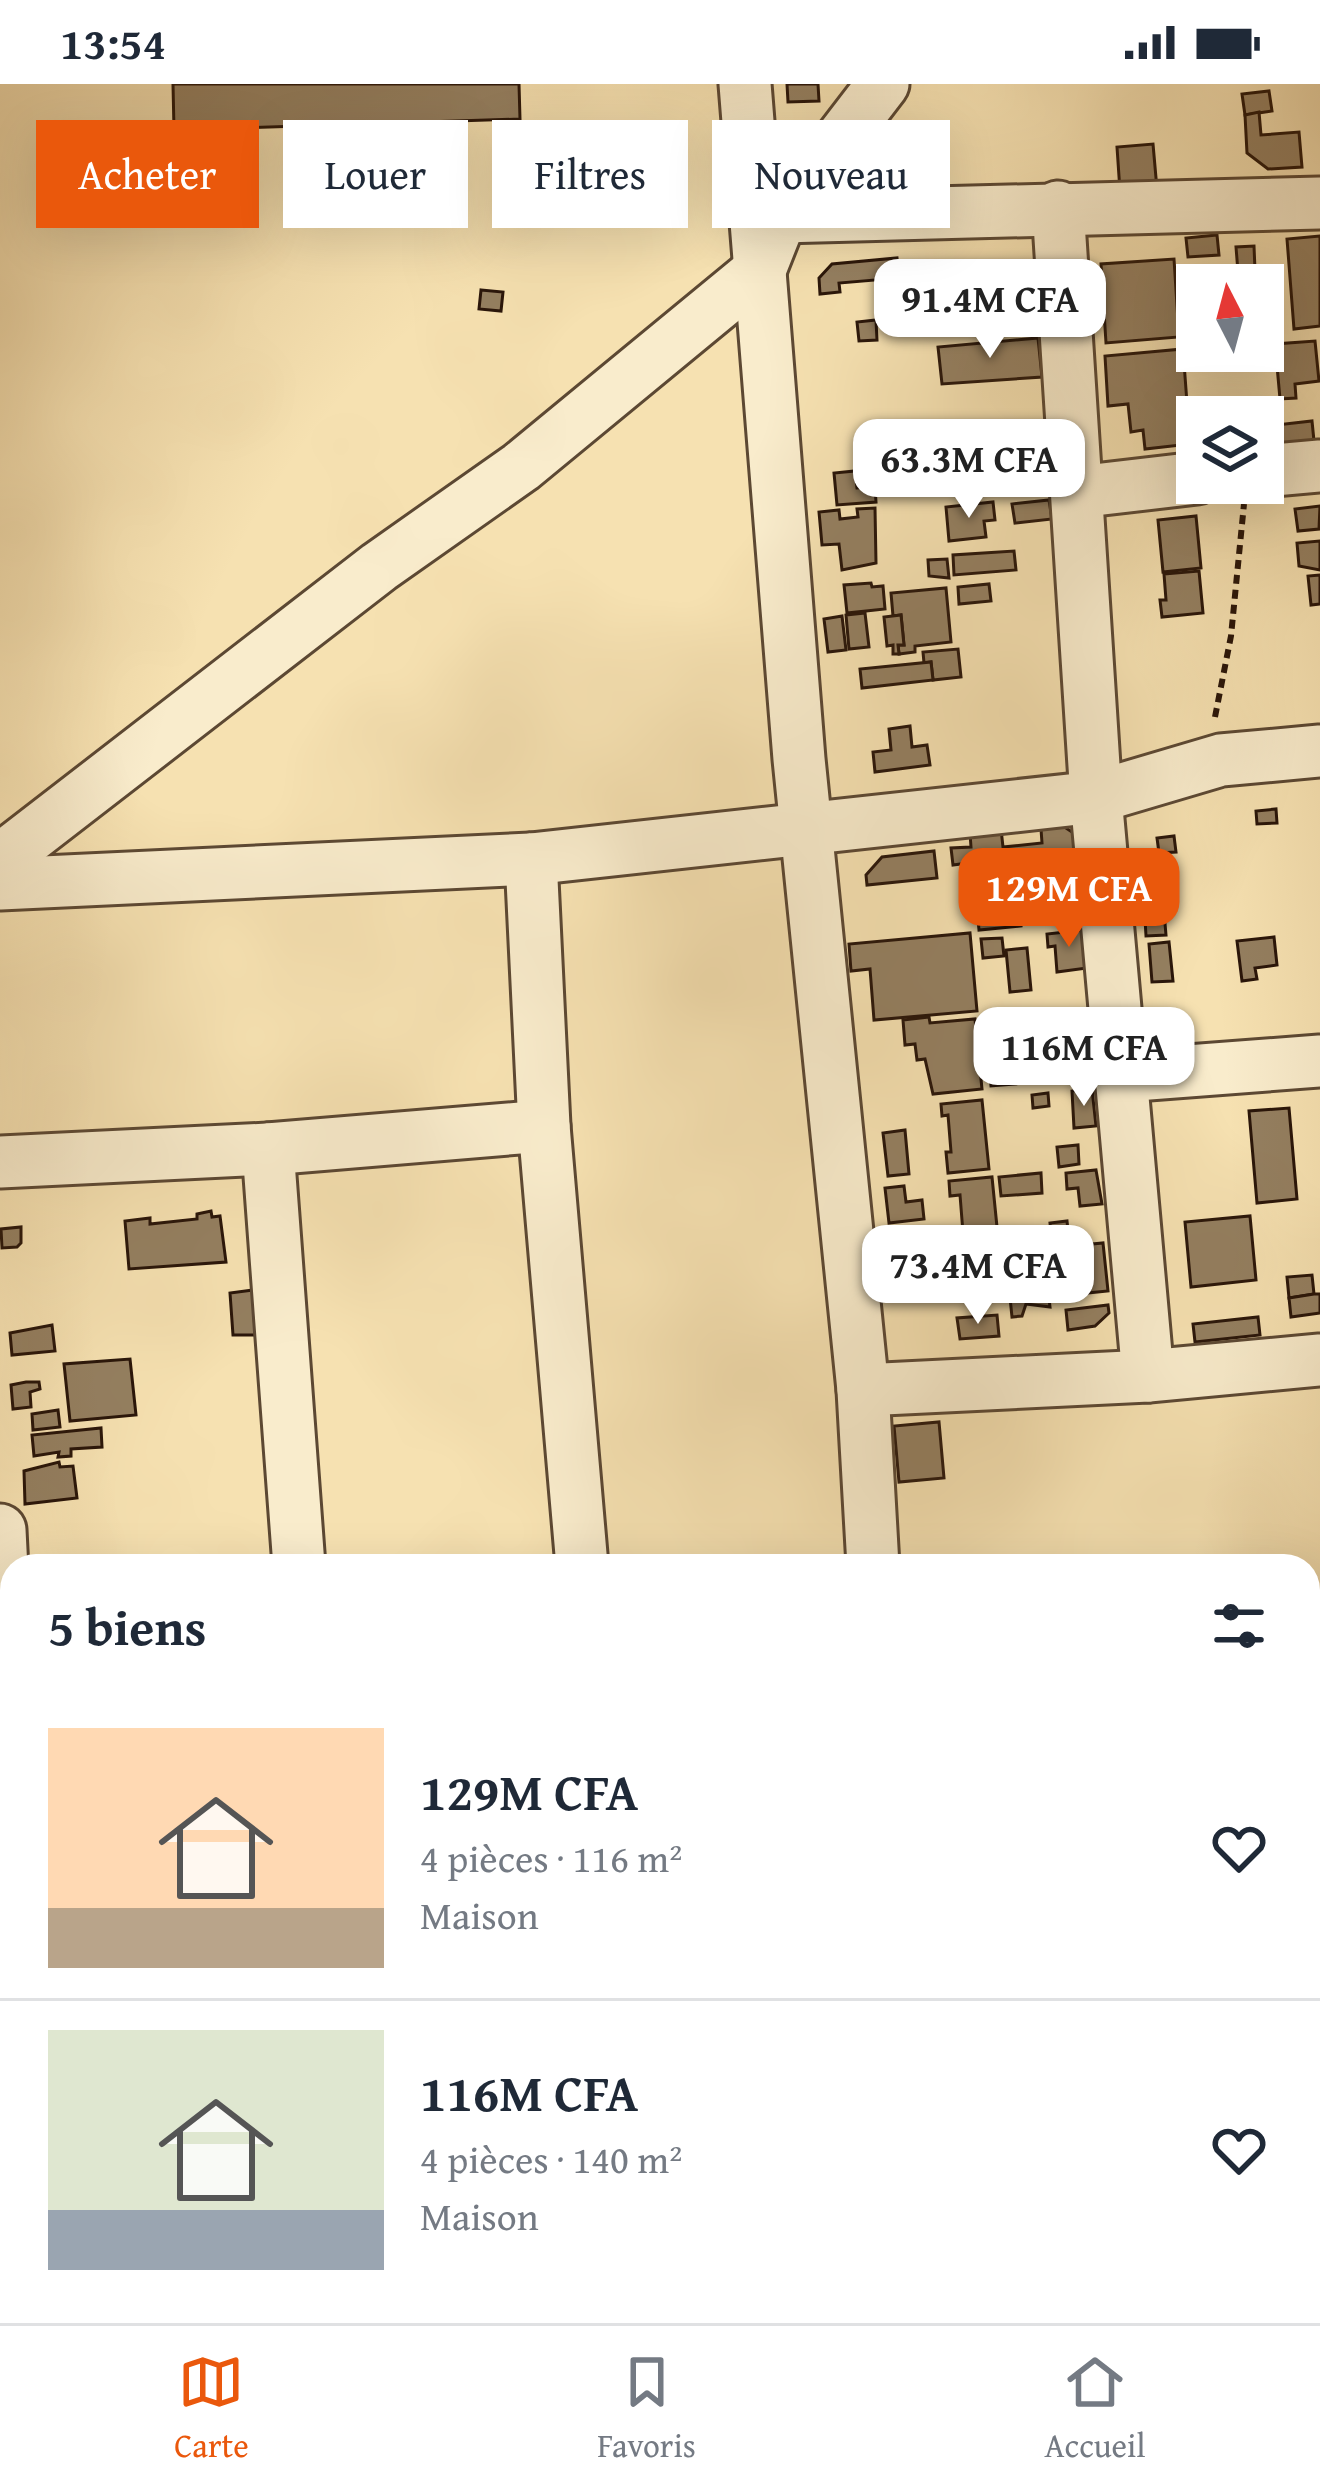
<!DOCTYPE html>
<html lang="fr">
<head>
<meta charset="utf-8">
<style>
  :root { --surface:#fff; --page:#f2f2f3; --text:#1f2937; --muted:#747a83; --line:#e0e1e3; --accent:#ea580c }
  body { margin:0; font-family:"Gentium Book Plus",serif; background:var(--page); color:var(--text); height:100vh; display:flex; flex-direction:column; font-size:45px; white-space:nowrap }
  * { box-sizing:border-box; margin:0 }
  p { font-size:39px; color:var(--muted) }
  .icon { flex:none; width:66px; height:66px; fill:none; stroke:currentColor; stroke-width:2; stroke-linecap:round; stroke-linejoin:round }
  .map { position:relative; flex:1; overflow:hidden }
  .drawer { position:absolute; left:0px; top:1470px; width:1320px; height:771px; display:flex; flex-direction:column; background:var(--surface); border-radius:36px 36px 0 0; box-shadow:0 12px 48px #0002 }
  .drawer>* { flex:none }
  .top-card { position:absolute; left:36px; top:36px; width:1248px; height:108px; display:flex; gap:24px }
  .needle { width:78px; rotate:354deg }
  .fabs { position:absolute; left:1176px; top:180px; display:grid; gap:24px }
  .fabs a { display:grid; place-items:center; width:108px; height:108px; border-radius:0px; background:var(--surface); box-shadow:0 12px 48px #0002; font-size:60px }
  .price { position:absolute; translate:-50% -102px; padding:0 27px; border-radius:24px; background:#fff; color:#222; font-size:39px; line-height:78px; filter:drop-shadow(0 3px 6px #0008) }
  .price::after { content:''; position:absolute; left:50%; top:72px; width:36px; height:27px; margin-left:-18px; background:inherit; clip-path:polygon(0 0,100% 0,50% 100%) }
  .price.active { background:var(--accent); color:#fff }
  ul { padding:0; list-style:none }
  li { display:flex; align-items:center; gap:36px; height:300px; padding:0 48px }
  li+li { border-top:3px solid var(--line) }
  li span { display:grid; place-items:center; flex:none; width:336px; height:240px; border-radius:0px; color:#555 }
  li>.icon { margin-inline-start:auto }
  span .icon { width:144px; height:144px; fill:#fffc; stroke-width:1 }
  li b { font-size:51px }
  h2 { display:flex; justify-content:space-between; align-items:center; height:144px; padding:0 48px; font-size:51px }
  .tag { padding:0 42px; border-radius:0px; background:var(--surface); box-shadow:0 12px 48px #0002; font-size:42px; line-height:108px }
  .tag.active { background:var(--accent); color:#fff }
  .status { display:flex; justify-content:space-between; align-items:center; height:84px; padding:0 60px; background:var(--surface); direction:ltr }
  .status svg { height:33px; fill:currentColor }
  .dock { display:flex; justify-content:space-around; align-items:center; height:168px; border-top:3px solid var(--line); background:var(--surface); font-size:33px; color:var(--muted) }
  .dock a { display:grid; justify-items:center; gap:6px }
  .dock .active { color:var(--accent) }
  .map>svg:first-child { display:block }
  .building { fill:#947f60; stroke:#291509; stroke-width:3 }
  .lines { fill:none; stroke-linecap:round; stroke-linejoin:round }
  .minor-casing { stroke:#5c4833; stroke-width:57 }
  .path { stroke:#291509; stroke-width:6; stroke-dasharray:9 6; stroke-linecap:butt }
  .minor { stroke:#f9eccc; stroke-width:51 }
</style>
</head>
<body>
<div class="status"><b>13:54</b><svg viewBox="0 0 49 12"><path d="M0 12V9h3v3zM5 12V6h3v6zM10 12V3h3v9zM15 12V0h3v12zM26 1h20v11H26zM47 4h2v5h-2z"/></svg></div>
<div class="map">
<svg width="1320" height="2239" viewBox="0 0 1320 2239">
  <rect width="100%" height="100%" fill="#f6e1b1"/>
  <filter id="stains"><feTurbulence type="fractalNoise" baseFrequency=".00167" numOctaves="4"/><feColorMatrix values="0 0 0 0 .2 0 0 0 0 .09 0 0 0 0 .02 0 0 0 .5 -.17"/></filter>
  <radialGradient id="worn" r=".72"><stop offset=".6" stop-color="#630" stop-opacity="0"/><stop offset="1" stop-color="#630" stop-opacity=".3"/></radialGradient>
  <!-- building -->
  <g class="building">
    <polygon points="173,0 519,0 520,35 174,46"/>
    <polygon points="787,0 818,0 819,17 788,18"/>
    <polygon points="1269,7 1272,27 1245,31 1242,10"/>
    <polygon points="1259,28 1261,51 1299,48 1302,83 1268,85 1247,69 1245,31"/>
    <polygon points="1153,60 1157,105 1120,107 1117,63"/>
    <polygon points="1217,151 1219,171 1188,173 1186,154"/>
    <polygon points="1320,152 1320,242 1294,245 1287,155"/>
    <polygon points="1254,162 1255,186 1238,188 1236,163"/>
    <polygon points="897,174 899,194 839,199 840,208 820,210 819,194 832,180"/>
    <polygon points="1174,175 1179,253 1106,259 1101,180"/>
    <polygon points="481,206 503,208 501,227 479,225"/>
    <polygon points="876,236 877,256 859,257 857,238"/>
    <polygon points="1038,254 1042,293 942,300 938,263"/>
    <polygon points="1315,257 1319,297 1295,300 1296,314 1280,315 1275,260"/>
    <polygon points="1183,265 1190,360 1145,365 1143,346 1131,348 1128,320 1108,322 1105,272"/>
    <polygon points="1269,336 1271,361 1263,361 1263,337"/>
    <polygon points="1312,337 1314,357 1278,360 1276,341"/>
    <polygon points="855,387 857,404 875,403 876,418 837,421 834,389"/>
    <polygon points="1049,416 1052,435 1015,439 1012,420"/>
    <polygon points="993,418 995,436 984,437 986,453 949,457 946,423"/>
    <polygon points="1320,422 1319,445 1298,447 1295,425"/>
    <polygon points="875,424 876,479 842,486 839,460 822,461 819,428 839,426 840,435 858,433 857,425"/>
    <polygon points="1196,432 1201,484 1163,488 1158,436"/>
    <polygon points="1320,457 1320,486 1299,482 1297,459"/>
    <polygon points="1014,467 1016,486 954,491 953,471"/>
    <polygon points="947,475 949,494 929,492 928,476"/>
    <polygon points="1199,487 1203,529 1162,533 1160,516 1166,516 1164,490"/>
    <polygon points="1320,491 1320,520 1311,521 1308,492"/>
    <polygon points="871,499 872,503 883,502 885,525 847,529 844,501"/>
    <polygon points="989,500 991,517 959,520 958,503"/>
    <polygon points="946,504 951,558 915,562 915,568 899,570 898,561 904,561 901,531 893,532 891,509"/>
    <polygon points="865,529 869,563 849,565 846,531"/>
    <polygon points="901,531 904,561 898,561 899,570 893,570 893,561 887,562 884,533"/>
    <polygon points="842,532 846,566 828,568 824,535"/>
    <polygon points="958,565 961,593 933,596 931,578 924,579 923,568"/>
    <polygon points="931,578 933,596 862,604 860,585"/>
    <polygon points="910,642 912,663 927,661 930,681 875,688 873,668 891,666 889,645"/>
    <polygon points="1276,725 1277,739 1257,740 1256,727"/>
    <polygon points="1063,742 1084,756 1079,803 1056,806 1054,780 1009,784 1013,815 972,819 968,779 953,781 951,764 971,763 970,749 1001,745 1003,763 1042,759 1041,745"/>
    <polygon points="1174,752 1176,768 1159,769 1157,754"/>
    <polygon points="934,767 937,794 867,801 866,791 882,773"/>
    <polygon points="1163,816 1166,851 1146,852 1144,818"/>
    <polygon points="1019,822 1021,842 979,846 977,825"/>
    <polygon points="1084,846 1087,884 1057,888 1055,862 1048,863 1047,850"/>
    <polygon points="970,849 977,927 874,936 870,885 851,887 849,860"/>
    <polygon points="1274,853 1277,881 1255,884 1257,895 1242,897 1237,857"/>
    <polygon points="1002,854 1004,872 983,874 981,855"/>
    <polygon points="1169,858 1173,897 1152,898 1149,860"/>
    <polygon points="1027,864 1031,906 1010,908 1006,866"/>
    <polygon points="1068,925 1074,942 1078,942 1082,994 991,1002 987,962 1004,960 1002,936 1060,930 1060,926"/>
    <polygon points="929,933 930,939 975,935 982,1005 933,1010 925,975 917,976 915,960 905,961 903,936"/>
    <polygon points="1092,1005 1096,1042 1074,1044 1072,1007"/>
    <polygon points="1048,1009 1049,1022 1033,1024 1032,1011"/>
    <polygon points="982,1016 989,1085 948,1089 946,1068 951,1068 948,1031 942,1032 941,1020"/>
    <polygon points="1289,1024 1297,1115 1257,1119 1249,1027"/>
    <polygon points="905,1046 909,1090 888,1092 883,1049"/>
    <polygon points="1078,1061 1079,1080 1059,1083 1057,1063"/>
    <polygon points="1096,1086 1102,1120 1080,1122 1078,1104 1067,1105 1066,1089"/>
    <polygon points="1041,1089 1042,1109 1001,1112 999,1093"/>
    <polygon points="992,1093 999,1163 954,1167 953,1150 963,1149 960,1111 950,1112 949,1097"/>
    <polygon points="904,1102 906,1118 922,1116 924,1135 889,1139 885,1104"/>
    <polygon points="211,1127 212,1133 220,1132 226,1178 129,1185 125,1137 150,1134 150,1140 197,1135 197,1130"/>
    <polygon points="1250,1132 1256,1196 1191,1203 1185,1138"/>
    <polygon points="1067,1137 1069,1156 1052,1158 1050,1139"/>
    <polygon points="21,1143 21,1159 17,1163 2,1164 1,1145"/>
    <polygon points="908,1154 910,1171 883,1174 881,1157"/>
    <polygon points="1103,1159 1108,1207 1087,1209 1084,1181 1073,1182 1071,1162"/>
    <polygon points="1065,1169 1070,1212 1049,1214 1050,1223 1026,1220 1022,1232 1012,1233 1006,1175"/>
    <polygon points="994,1173 996,1192 955,1197 953,1177"/>
    <polygon points="915,1179 918,1204 896,1207 893,1181"/>
    <polygon points="1312,1191 1314,1210 1289,1214 1287,1193"/>
    <polygon points="253,1206 255,1251 233,1251 230,1209"/>
    <polygon points="1314,1210 1320,1210 1320,1229 1291,1233 1289,1214"/>
    <polygon points="1108,1221 1109,1229 1095,1242 1068,1246 1066,1226"/>
    <polygon points="997,1231 999,1252 960,1255 957,1234"/>
    <polygon points="1258,1233 1260,1251 1195,1258 1193,1240"/>
    <polygon points="52,1241 55,1267 12,1271 10,1249"/>
    <polygon points="130,1275 136,1331 70,1337 64,1280"/>
    <polygon points="26,1298 39,1298 40,1305 30,1308 31,1323 13,1325 11,1301"/>
    <polygon points="58,1326 60,1343 33,1346 32,1330"/>
    <polygon points="939,1338 944,1394 899,1398 894,1342"/>
    <polygon points="101,1344 102,1363 71,1365 71,1372 58,1373 59,1368 34,1372 32,1351"/>
    <polygon points="59,1378 60,1383 73,1382 77,1414 25,1420 24,1387"/>
    <polygon points="1308,2162 1317,2162 1319,2185 1308,2186"/>
    <polygon points="294,2229 315,2229 316,2236 294,2237"/>
    <polygon points="336,2229 386,2229 387,2234 337,2239"/>
    <polygon points="515,2229 516,2239 491,2239 490,2230"/>
    <polygon points="537,2229 626,2229 630,2239 594,2239 593,2234 538,2239"/>
    <polygon points="735,2229 779,2229 780,2238 736,2239"/>
    <polygon points="786,2229 835,2229 835,2235 787,2239"/>
    <polygon points="838,2229 887,2229 839,2236"/>
  </g>
  <g class="lines">
    <!-- minor casing -->
    <g class="minor-casing">
      <g id="minor">
        <polyline points="745,0 799,675 863,1306 873,1482"/>
        <polyline points="1058,123 1096,713 1148,1292"/>
        <polyline points="781,133 1320,119"/>
        <polyline points="1263,387 1320,382"/>
        <polyline points="1077,408 1197,394"/>
        <polyline points="531,775 544,1042 582,1482"/>
        <polyline points="0,776 379,483 521,383 760,186 781,133 883,0"/>
        <polyline points="0,800 531,775 1096,713 1221,676 1320,667"/>
        <polyline points="1122,992 1320,977"/>
        <polyline points="268,1065 299,1482"/>
        <polyline points="0,1078 268,1065 544,1042"/>
        <polyline points="863,1306 1148,1292 1320,1276"/>
        <polyline points="0,1446 12,1686"/>
        <polyline points="0,1887 12,1886"/>
        <polyline points="1308,2114 1320,2113"/>
        <polyline points="0,2200 12,2199"/>
        <polyline points="642,2229 642,2239"/>
        <polyline points="922,2229 923,2239"/>
      </g>
    </g>
    <!-- path -->
    <g class="path">
      <polyline points="1215,633 1231,552 1244,420"/>
      <polyline points="1308,1793 1320,1778"/>
    </g>
    <!-- minor -->
    <use href="#minor" class="minor"/>
  </g>
  <rect width="100%" height="100%" filter="url(#stains)"/>
  <rect width="100%" height="100%" fill="url(#worn)"/>
</svg>
<div class="fabs">
<a><svg class="needle" viewBox="-14 -14 28 28"><path d="M0-13l5 13h-10z" fill="#e53935"/><path d="M0 13l5-13h-10z" fill="#747a83"/></svg></a>
<a><svg class="icon" aria-label="layers" viewBox="0 0 24 24"><path d="M12 4l9 5-9 5-9-5zM3 14l9 5 9-5"/></svg></a>
</div>
<b class="price" style="left:990px;top:277px">91.4M CFA</b>
<b class="price" style="left:969px;top:437px">63.3M CFA</b>
<b class="price active" style="left:1069px;top:866px">129M CFA</b>
<b class="price" style="left:1084px;top:1025px">116M CFA</b>
<b class="price" style="left:978px;top:1243px">73.4M CFA</b>
<div class="top-card">
<a class="tag active">Acheter</a>
<a class="tag">Louer</a>
<a class="tag">Filtres</a>
<a class="tag">Nouveau</a>
</div>
<section class="drawer">
<h2>5 biens<svg class="icon" aria-label="filters" viewBox="0 0 24 24"><path d="M4 7h16M4 17h16"/><circle cx="9" cy="7" r="2"/><circle cx="15" cy="17" r="2"/></svg></h2>
<ul>
<li><span style="background:linear-gradient(#ffd9b3 75%,#b9a48a 0)"><svg class="icon" aria-label="home" viewBox="0 0 24 24"><path d="M3 11l9-7 9 7M6 9v11h12V9"/></svg></span><div><b>129M CFA</b><p>4 pièces · 116 m²</p><p>Maison</p></div><svg class="icon" aria-label="heart" viewBox="0 0 24 24"><path d="M12 20l-8-8c-3-5 5-10 8-4 3-6 11-1 8 4z"/></svg></li>
<li><span style="background:linear-gradient(#dfe7d0 75%,#9aa5b1 0)"><svg class="icon" aria-label="home" viewBox="0 0 24 24"><path d="M3 11l9-7 9 7M6 9v11h12V9"/></svg></span><div><b>116M CFA</b><p>4 pièces · 140 m²</p><p>Maison</p></div><svg class="icon" aria-label="heart" viewBox="0 0 24 24"><path d="M12 20l-8-8c-3-5 5-10 8-4 3-6 11-1 8 4z"/></svg></li>
</ul>
</section>
</div>
<nav class="dock">
<a class="active"><svg class="icon" aria-label="map" viewBox="0 0 24 24"><path d="M3 6l6-2 6 2 6-2v14l-6 2-6-2-6 2zM9 4v14M15 6v14"/></svg>Carte</a>
<a><svg class="icon" aria-label="saved" viewBox="0 0 24 24"><path d="M7 4h10v16l-5-4-5 4z"/></svg>Favoris</a>
<a><svg class="icon" aria-label="home" viewBox="0 0 24 24"><path d="M3 11l9-7 9 7M6 9v11h12V9"/></svg>Accueil</a>
</nav>
</body>
</html>
